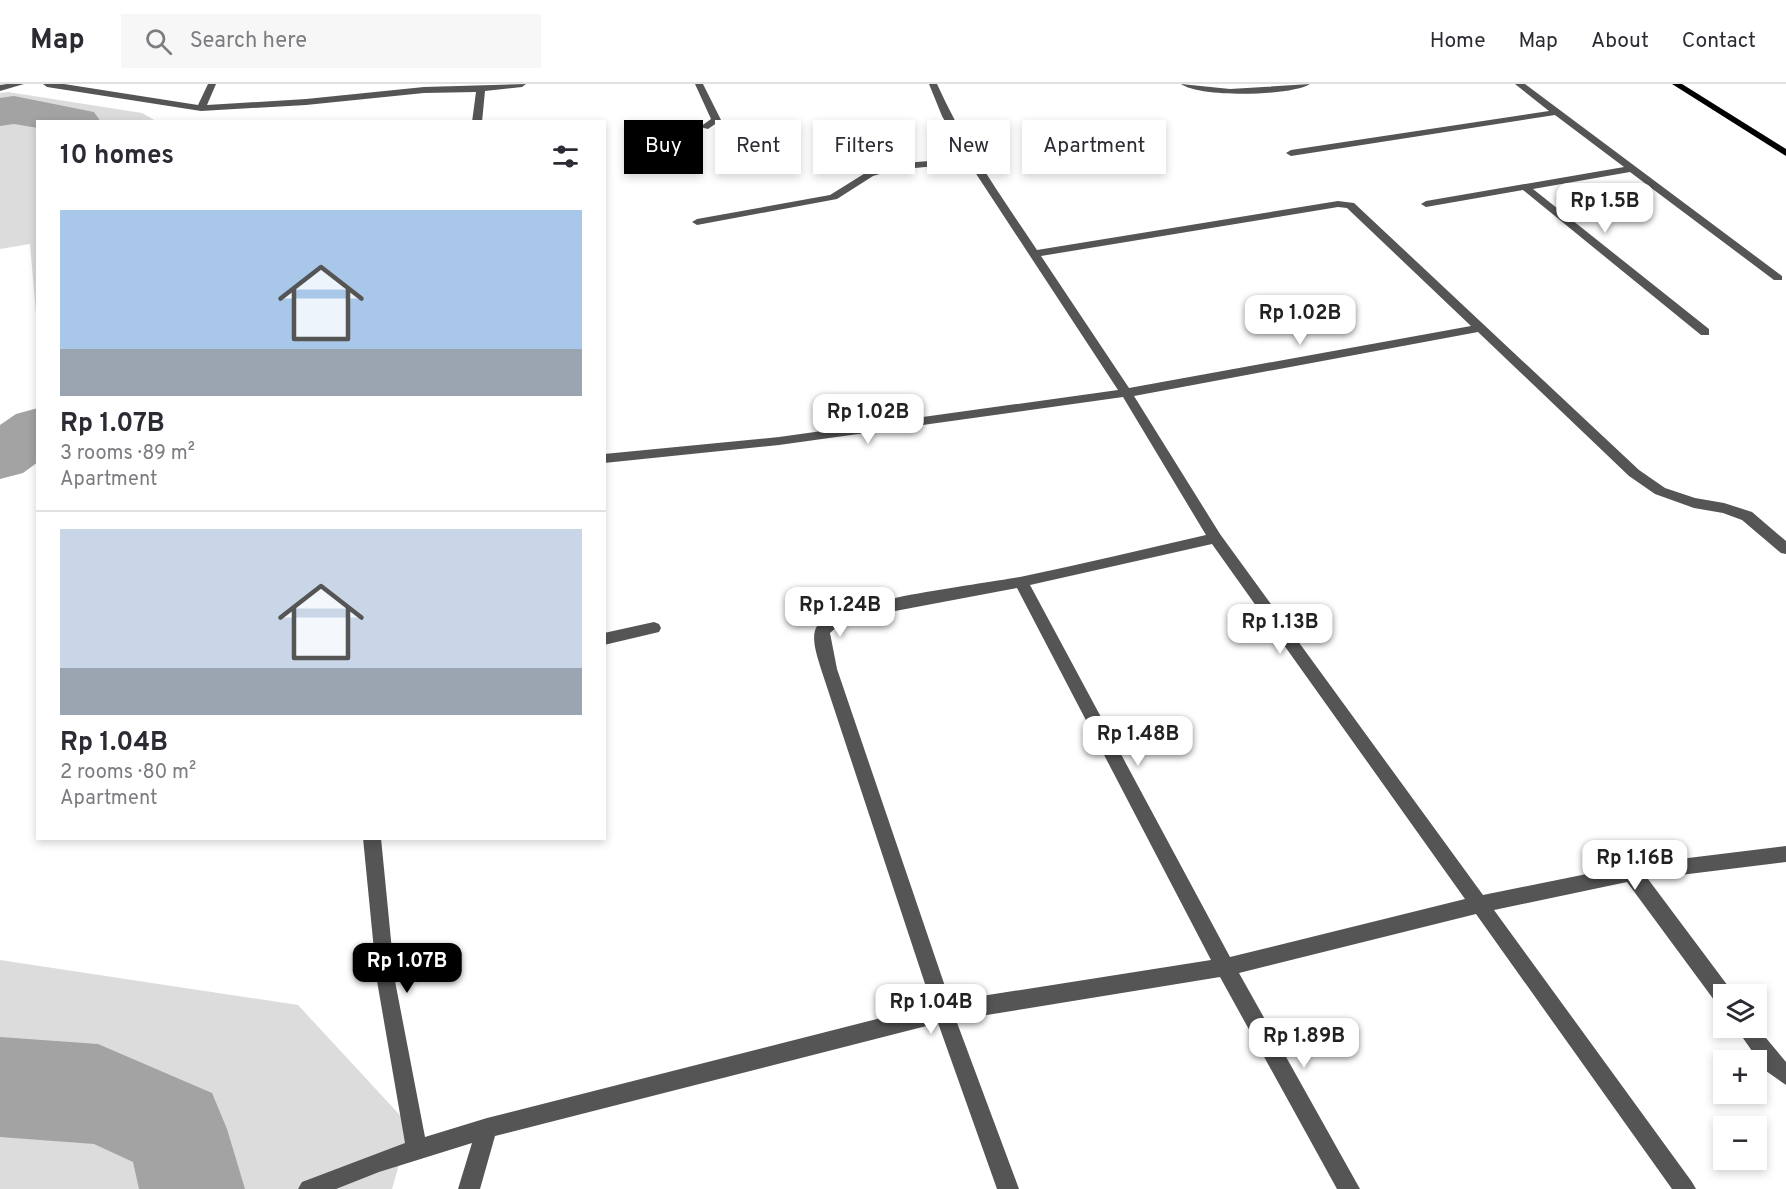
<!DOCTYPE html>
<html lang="en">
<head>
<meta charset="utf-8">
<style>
  :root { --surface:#fff; --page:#f7f7f7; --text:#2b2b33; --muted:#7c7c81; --line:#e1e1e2; --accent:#000 }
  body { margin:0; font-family:Overpass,sans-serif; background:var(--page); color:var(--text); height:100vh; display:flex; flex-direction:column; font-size:22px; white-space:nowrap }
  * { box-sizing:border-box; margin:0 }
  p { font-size:20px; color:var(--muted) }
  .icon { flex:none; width:33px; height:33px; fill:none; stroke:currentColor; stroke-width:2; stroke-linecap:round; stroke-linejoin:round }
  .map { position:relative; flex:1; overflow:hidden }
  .drawer { position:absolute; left:36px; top:36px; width:570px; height:720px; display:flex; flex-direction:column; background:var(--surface); border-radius:0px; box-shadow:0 3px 9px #0003 }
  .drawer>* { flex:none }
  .guide { position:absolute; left:624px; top:36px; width:570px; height:54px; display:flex; gap:12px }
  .fabs { position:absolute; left:1713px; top:900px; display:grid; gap:12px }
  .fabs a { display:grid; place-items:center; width:54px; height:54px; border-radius:0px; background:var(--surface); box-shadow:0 3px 9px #0003; font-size:30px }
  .price { position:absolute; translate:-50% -51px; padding:0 14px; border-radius:12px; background:#fff; color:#222; font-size:20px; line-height:39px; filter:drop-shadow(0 2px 3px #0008) }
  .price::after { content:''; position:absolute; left:50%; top:36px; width:18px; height:14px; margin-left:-9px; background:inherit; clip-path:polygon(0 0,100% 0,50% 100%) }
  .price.current { background:var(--accent); color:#fff }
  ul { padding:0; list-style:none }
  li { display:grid; align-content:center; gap:12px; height:318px; padding:0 24px }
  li+li { border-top:2px solid var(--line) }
  li span { display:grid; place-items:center; height:186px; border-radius:0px; color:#555 }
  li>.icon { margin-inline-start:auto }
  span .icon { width:108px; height:108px; fill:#fffc; stroke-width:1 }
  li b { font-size:26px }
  h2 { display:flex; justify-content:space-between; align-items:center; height:72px; padding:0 24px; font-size:26px }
  .chip { padding:0 21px; border-radius:0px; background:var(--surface); box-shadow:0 3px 9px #0003; font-size:21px; line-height:54px }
  .chip.current { background:var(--accent); color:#fff }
  header { display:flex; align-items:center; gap:36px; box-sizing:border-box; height:84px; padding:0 30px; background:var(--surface); border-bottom:2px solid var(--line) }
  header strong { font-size:28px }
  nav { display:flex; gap:33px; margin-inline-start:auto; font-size:21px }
  .search { width:420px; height:54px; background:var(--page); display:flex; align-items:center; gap:15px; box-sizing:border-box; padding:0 21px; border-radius:0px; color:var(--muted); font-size:22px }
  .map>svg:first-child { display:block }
  .green { fill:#dcdcdc }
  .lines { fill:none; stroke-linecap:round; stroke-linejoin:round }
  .river { fill:#a3a3a3; fill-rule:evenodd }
  .minor { fill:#555; fill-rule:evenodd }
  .major { fill:#000; fill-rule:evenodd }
</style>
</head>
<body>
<header>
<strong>Map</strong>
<div class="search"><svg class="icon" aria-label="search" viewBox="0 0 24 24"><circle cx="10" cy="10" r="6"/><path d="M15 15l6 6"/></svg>Search here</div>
<nav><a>Home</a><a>Map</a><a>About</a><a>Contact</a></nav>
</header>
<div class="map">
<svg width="1786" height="1105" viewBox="0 0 1786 1105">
  <rect width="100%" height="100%" fill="#fff"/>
  <!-- green -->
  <g class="green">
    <polygon points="8,8 142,29 156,37 38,38 37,242 30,160 0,165 0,9"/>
    <polygon points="0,876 298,921 410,1042 392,1105 0,1105"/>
  </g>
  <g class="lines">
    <!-- river -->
    <g class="river">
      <polygon points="14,12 94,28 101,38 38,38 38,44 14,40 0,42 0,14"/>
      <polygon points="38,324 38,378 23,389 0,395 0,341 16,330"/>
      <polygon points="0,953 98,960 212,1009 227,1045 245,1105 139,1105 133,1078 94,1060 0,1053"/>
    </g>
    <!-- minor -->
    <g class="minor">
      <polygon points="7,0 24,0 0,7 0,1"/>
      <polygon points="43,0 64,0 198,21 208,0 216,0 207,21 306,15 424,3 526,0 522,3 485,7 482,38 472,38 476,8 424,9 306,21 201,27 47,3"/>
      <polygon points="695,0 703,0 721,36 708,45 700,43 711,35"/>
      <path d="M929 0H937C964 60 1001 112 1037 166L1338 117 1354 119 1639 386 1665 404 1695 414 1724 419 1752 428 1786 457V470L1781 469 1742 436 1723 429 1694 424 1655 410 1629 392 1478 248 1134 312 1220 450 1483 811 1631 781 1786 762V778L1648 795 1731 906 1732 910H1724V922L1717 920 1627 798 1494 826 1692 1098 1696 1105H1672L1476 830 1239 889 1360 1105H1337L1220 893 956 936 1019 1105H997L938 939 495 1052 480 1105H458L472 1059 379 1088 336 1105H298L302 1098 405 1059 377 897 363 754H381L395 897 425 1053 487 1034 932 921 821 585C818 574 809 551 818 541 843 516 978 501 1020 493 1082 480 1144 465 1206 451L1123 313 779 361 604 379V370L779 353 1118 306 969 79 893 86 873 92 837 115 697 141 692 138 697 135 830 111 867 88 892 80 966 74 942 32ZM1338 123 1347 124 1471 242 1129 304 1041 172ZM1212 460 1465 815 1230 873 1030 501ZM1017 504 1211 876 950 917 837 585 830 549 840 540 858 534Z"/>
      <path d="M1181 0 1230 5 1310 0C1292 12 1200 14 1181 0Z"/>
      <polygon points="1515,0 1525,0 1782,192 1782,196 1774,196 1630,88 1533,105 1709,245 1709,251 1701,251 1523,106 1426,123 1421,120 1426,117 1624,83 1555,31 1291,72 1286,69 1291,66 1549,27"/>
      <polygon points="654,538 659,540 661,544 659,548 604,561 604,549"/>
      <polygon points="1756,942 1786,978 1786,1001 1766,987 1736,944"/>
    </g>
    <!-- major -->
    <polygon class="major" points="1672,0 1682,0 1786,65 1786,72"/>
  </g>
</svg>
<div class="fabs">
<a><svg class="icon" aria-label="layers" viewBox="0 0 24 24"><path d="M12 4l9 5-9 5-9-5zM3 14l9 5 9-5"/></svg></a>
<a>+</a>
<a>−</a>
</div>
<b class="price" style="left:1605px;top:150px">Rp 1.5B</b>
<b class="price" style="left:1300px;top:262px">Rp 1.02B</b>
<b class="price" style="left:868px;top:361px">Rp 1.02B</b>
<b class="price" style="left:840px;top:554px">Rp 1.24B</b>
<b class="price" style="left:1280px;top:571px">Rp 1.13B</b>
<b class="price" style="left:1138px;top:683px">Rp 1.48B</b>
<b class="price" style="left:1635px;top:807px">Rp 1.16B</b>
<b class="price current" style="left:407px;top:910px">Rp 1.07B</b>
<b class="price" style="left:931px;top:951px">Rp 1.04B</b>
<b class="price" style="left:1304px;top:985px">Rp 1.89B</b>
<div class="guide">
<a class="chip current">Buy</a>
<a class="chip">Rent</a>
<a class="chip">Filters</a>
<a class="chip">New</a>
<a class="chip">Apartment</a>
</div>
<section class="drawer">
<h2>10 homes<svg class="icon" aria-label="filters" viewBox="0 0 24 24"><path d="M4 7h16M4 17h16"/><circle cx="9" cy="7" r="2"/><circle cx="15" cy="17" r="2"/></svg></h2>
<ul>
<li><span style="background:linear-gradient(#a9c7e8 75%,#9aa5b1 0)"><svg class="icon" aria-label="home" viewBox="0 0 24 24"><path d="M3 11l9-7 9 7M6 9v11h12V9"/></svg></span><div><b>Rp 1.07B</b><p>3 rooms · 89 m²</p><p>Apartment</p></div></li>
<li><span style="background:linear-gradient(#c9d6e8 75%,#9aa5b1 0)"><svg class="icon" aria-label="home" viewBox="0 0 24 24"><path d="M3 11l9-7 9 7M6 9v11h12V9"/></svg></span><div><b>Rp 1.04B</b><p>2 rooms · 80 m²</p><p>Apartment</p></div></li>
</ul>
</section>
</div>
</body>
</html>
